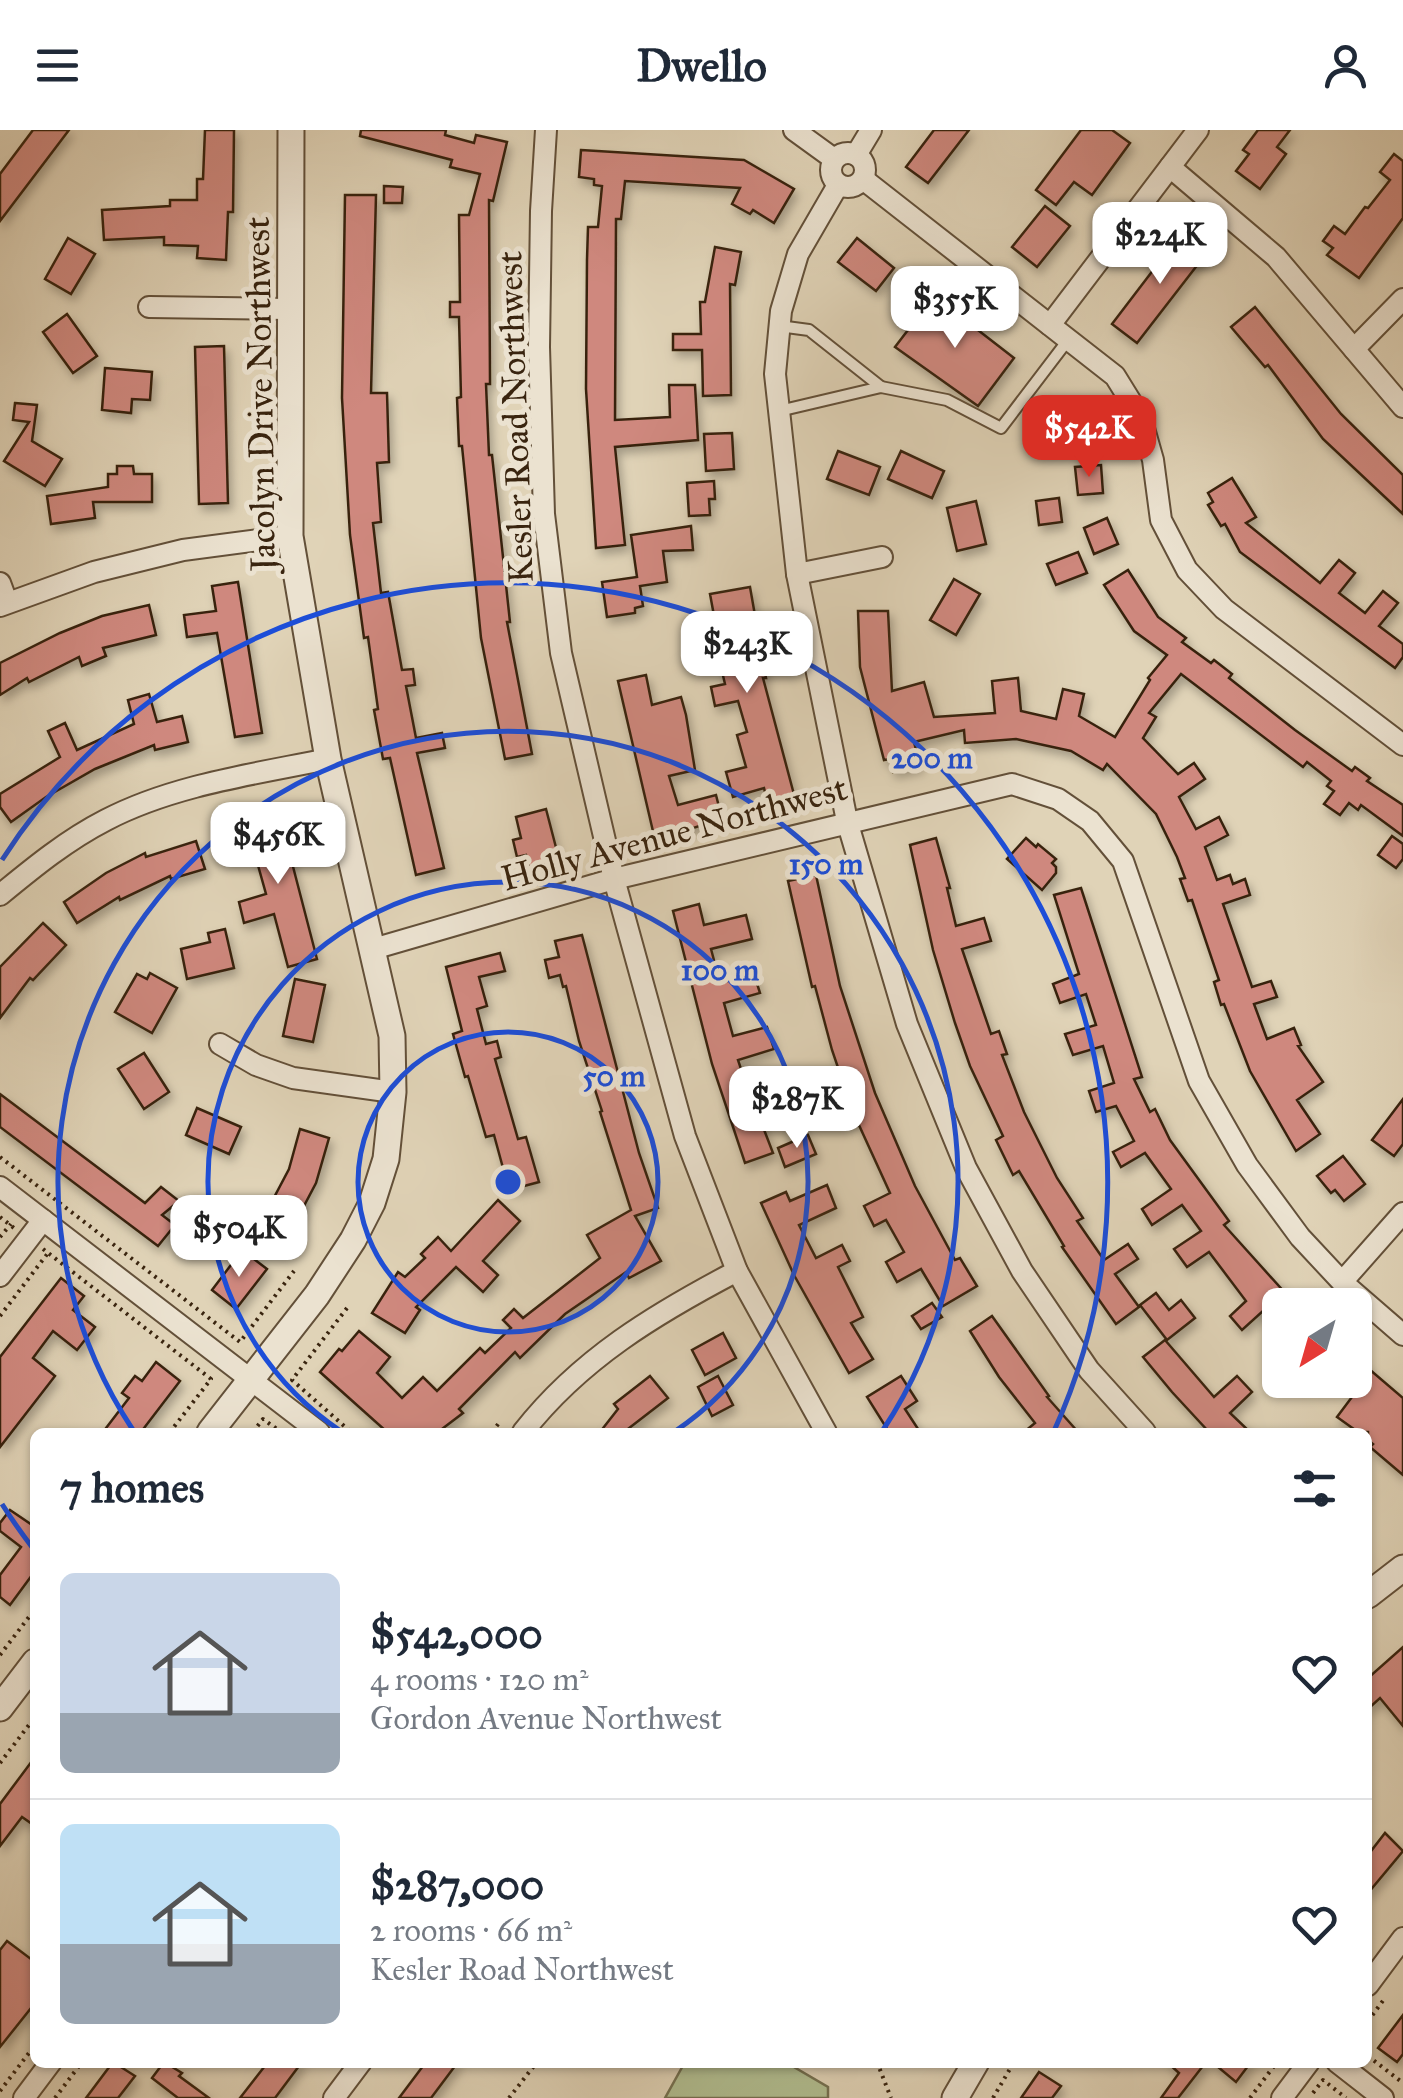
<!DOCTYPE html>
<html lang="en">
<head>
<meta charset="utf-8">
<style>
  :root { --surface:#fff; --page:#f6f6f7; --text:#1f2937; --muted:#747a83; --line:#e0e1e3; --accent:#d93025 }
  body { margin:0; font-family:"IM FELL Great Primer",serif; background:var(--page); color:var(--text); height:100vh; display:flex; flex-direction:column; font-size:38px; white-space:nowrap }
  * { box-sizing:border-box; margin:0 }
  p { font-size:32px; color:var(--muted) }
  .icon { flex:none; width:55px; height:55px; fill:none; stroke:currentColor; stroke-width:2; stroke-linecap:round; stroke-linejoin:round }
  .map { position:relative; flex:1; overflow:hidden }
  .sheet { position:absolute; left:30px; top:1298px; width:1342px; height:640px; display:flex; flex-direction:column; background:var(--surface); border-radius:15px; box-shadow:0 2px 8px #0004 }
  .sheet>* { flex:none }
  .needle { width:65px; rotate:217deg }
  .tools { position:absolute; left:1262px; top:1158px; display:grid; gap:20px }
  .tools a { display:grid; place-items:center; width:110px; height:110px; border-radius:15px; background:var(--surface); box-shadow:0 2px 8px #0004; font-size:50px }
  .price { position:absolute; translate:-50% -85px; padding:0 22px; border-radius:20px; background:#fff; color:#222; font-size:32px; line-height:65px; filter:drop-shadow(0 2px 5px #0008) }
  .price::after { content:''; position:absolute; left:50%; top:60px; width:30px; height:22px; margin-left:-15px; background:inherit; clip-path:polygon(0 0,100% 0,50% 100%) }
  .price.on { background:var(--accent); color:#fff }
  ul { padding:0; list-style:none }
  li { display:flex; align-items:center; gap:30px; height:250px; padding:0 30px }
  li+li { border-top:2px solid var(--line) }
  li span { display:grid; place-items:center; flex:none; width:280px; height:200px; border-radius:15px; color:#555 }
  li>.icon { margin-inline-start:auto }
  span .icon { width:120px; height:120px; fill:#fffc; stroke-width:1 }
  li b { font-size:42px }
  h2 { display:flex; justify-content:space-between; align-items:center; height:120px; padding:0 30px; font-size:42px }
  header { display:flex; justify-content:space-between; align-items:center; height:130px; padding:0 30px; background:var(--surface); font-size:45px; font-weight:700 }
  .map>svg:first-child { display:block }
  .green { fill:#b0bd90; stroke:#747050; stroke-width:2.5 }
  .building { fill:#cf887e; stroke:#39240f; stroke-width:2.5; filter:url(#shadow) }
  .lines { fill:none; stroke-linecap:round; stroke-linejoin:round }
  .service-casing { stroke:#635039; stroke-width:14 }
  .minor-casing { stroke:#635039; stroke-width:24 }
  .tertiary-casing { stroke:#635039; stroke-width:29 }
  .path { stroke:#39240f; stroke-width:4; stroke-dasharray:2.5 5; stroke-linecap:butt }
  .service { stroke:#ebe2d0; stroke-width:10 }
  .minor { stroke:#ebe2d0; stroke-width:20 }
  .tertiary { stroke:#ebe2d0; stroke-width:25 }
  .ring { fill:none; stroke:#1d4ed8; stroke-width:5 }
  .labels { text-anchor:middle; stroke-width:10; stroke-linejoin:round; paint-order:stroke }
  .street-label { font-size:35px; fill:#39240f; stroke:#ebe2d0 }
  .centre { fill:#1d4ed8; stroke:#ebe2d0; stroke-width:5 }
  .ring-label { font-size:30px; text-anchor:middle; font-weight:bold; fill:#1d4ed8; stroke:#ebe2d0; stroke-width:10; stroke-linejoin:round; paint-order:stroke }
</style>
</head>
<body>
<header><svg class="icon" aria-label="menu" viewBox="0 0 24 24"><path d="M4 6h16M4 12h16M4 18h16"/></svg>Dwello<svg class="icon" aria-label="person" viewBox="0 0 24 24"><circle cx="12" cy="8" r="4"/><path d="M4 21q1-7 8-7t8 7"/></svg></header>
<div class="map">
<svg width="1403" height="1968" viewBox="0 0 1403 1968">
  <defs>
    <filter id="shadow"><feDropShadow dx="3.5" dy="6" stdDeviation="5" flood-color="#0004"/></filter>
  </defs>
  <rect width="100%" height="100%" fill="#e0d3b7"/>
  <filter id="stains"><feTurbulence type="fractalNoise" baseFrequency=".002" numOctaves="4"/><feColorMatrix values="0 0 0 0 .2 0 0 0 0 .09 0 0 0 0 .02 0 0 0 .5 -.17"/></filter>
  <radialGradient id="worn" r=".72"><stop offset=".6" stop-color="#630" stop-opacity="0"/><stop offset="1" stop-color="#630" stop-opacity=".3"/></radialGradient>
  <!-- green -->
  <polygon class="green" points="685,1932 787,1933 828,1957 828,1968 665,1968"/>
  <!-- building -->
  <g class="building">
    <polygon points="33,0 69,0 0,91 0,44"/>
    <polygon points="205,0 234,0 233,82 228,82 226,130 197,128 198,116 164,115 164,107 104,110 102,80 170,76 170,70 197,70 197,49 203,49"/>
    <polygon points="361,0 446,0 445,5 474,13 476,5 507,12 493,71 489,70 490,254 486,254 489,325 492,325 510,492 507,492 532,624 505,629 481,508 462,316 459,316 457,268 461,267 459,187 450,187 450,172 460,172 459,85 469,85 480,44 450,37 452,30 360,6"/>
    <polygon points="934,0 969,0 928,53 906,37"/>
    <polygon points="1081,0 1112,0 1130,13 1092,65 1074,52 1056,75 1036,60"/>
    <polygon points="1258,0 1290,0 1277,17 1286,24 1260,59 1236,41 1249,24 1243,20"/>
    <polygon points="581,20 744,30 794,59 774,93 753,80 750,84 732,74 740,58 625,51 621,89 616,89 615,290 670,287 669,255 695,255 698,310 615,317 625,415 596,418 586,259 587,130 588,97 598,97 602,56 594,55 594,49 579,47"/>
    <polygon points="1394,24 1403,31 1403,88 1359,148 1327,125 1333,118 1323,111 1334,96 1345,104 1365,77 1368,78 1390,50 1380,42"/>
    <polygon points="384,56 403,57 402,73 384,73"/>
    <polygon points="345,65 376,65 371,263 387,263 389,332 377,333 381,392 373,393 381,463 388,462 402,540 413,539 415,555 406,556 416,608 442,603 445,618 417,623 444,738 416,745 390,628 383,629 374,580 378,579 368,507 364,508 350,405 342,268"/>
    <polygon points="1045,76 1070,96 1037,137 1012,117"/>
    <polygon points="1183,101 1209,120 1137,213 1112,194"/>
    <polygon points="68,108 95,124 71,164 45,149"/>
    <polygon points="857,108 894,138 876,161 838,132"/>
    <polygon points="715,117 741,122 735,155 730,154 731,265 703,266 702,220 673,220 673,204 701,204 700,172 705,172"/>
    <polygon points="934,166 1014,228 978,276 895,217"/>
    <polygon points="1255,177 1341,284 1403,345 1403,384 1323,309 1268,235 1265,237 1231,197"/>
    <polygon points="67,184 97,226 73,243 43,202"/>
    <polygon points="224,216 228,373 199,374 195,217"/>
    <polygon points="105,238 152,242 150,270 132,269 131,283 102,280"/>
    <polygon points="15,273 37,275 32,311 62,329 45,356 4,331 29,292 13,290"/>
    <polygon points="1074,275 1089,301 1068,314 1053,288"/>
    <polygon points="732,303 734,339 706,341 704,304"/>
    <polygon points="838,321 880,337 869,365 827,349"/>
    <polygon points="901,321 944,341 932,368 888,349"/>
    <polygon points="1101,335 1103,363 1078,365 1075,337"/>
    <polygon points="117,336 133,336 134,344 152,344 152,372 93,372 95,388 51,394 47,366 108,357 108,344 117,344"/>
    <polygon points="1232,348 1256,387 1246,393 1320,453 1339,430 1355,443 1339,463 1365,483 1383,461 1398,473 1379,496 1403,514 1403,527 1395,538 1240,422 1225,394 1221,396 1208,375 1213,372 1208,363"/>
    <polygon points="714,351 715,369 709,369 710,385 689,386 687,353"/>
    <polygon points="1059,368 1062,392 1039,395 1036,371"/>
    <polygon points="976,371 986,414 957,421 947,378"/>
    <polygon points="1107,388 1118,414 1094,424 1084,398"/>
    <polygon points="691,396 693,420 663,421 667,452 640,456 643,476 635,478 635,483 607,487 602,452 637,447 631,405"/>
    <polygon points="1078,422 1087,443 1056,455 1047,434"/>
    <polygon points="1128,440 1158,487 1186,508 1182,512 1211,533 1214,530 1232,544 1229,548 1295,600 1352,641 1355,637 1370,648 1367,651 1403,675 1403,706 1361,675 1358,680 1349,673 1340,685 1324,674 1334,661 1327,656 1331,651 1307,632 1303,637 1181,544 1149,583 1156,587 1143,608 1178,644 1194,633 1205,649 1179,667 1196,699 1219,687 1228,705 1205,717 1217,750 1230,745 1233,754 1245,749 1250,765 1223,774 1252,857 1271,851 1277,867 1254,874 1267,909 1294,898 1301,915 1298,916 1323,952 1297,970 1320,1004 1296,1021 1250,941 1224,874 1221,875 1214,852 1219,850 1192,770 1188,771 1180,749 1185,748 1177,727 1156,684 1107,634 1103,640 1071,621 1016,609 965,613 964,600 914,612 920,636 893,642 890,629 884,630 860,537 858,481 888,481 892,561 924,552 934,587 995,583 992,551 1018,548 1021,581 1056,589 1063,559 1084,564 1079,586 1115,607 1150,550 1148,548 1167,525 1134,501 1104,455"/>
    <polygon points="954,449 980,464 956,505 930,490"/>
    <polygon points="238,452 262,603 235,607 217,503 187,507 184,485 216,481 212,456"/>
    <polygon points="750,457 766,548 763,548 796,672 769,679 764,658 733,667 726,642 746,637 737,605 747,602 738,571 715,576 711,557 725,554 716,516 701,519 697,494 715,491 710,464"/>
    <polygon points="149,475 156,505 103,518 106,526 82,536 79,527 29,552 27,548 0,565 0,533 60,503 102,486"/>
    <polygon points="646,545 652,575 681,567 686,585 695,640 669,646 678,675 716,665 722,689 655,710 618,551"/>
    <polygon points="149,564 157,592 182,586 188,612 155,620 154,615 95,639 46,667 11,692 0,677 0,664 60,627 48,601 65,593 77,620 134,594 128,570"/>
    <polygon points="277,675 317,829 288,837 274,784 244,793 239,772 266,764 254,721 246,722 242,704 255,701 250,682"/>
    <polygon points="546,679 559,729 529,737 526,725 517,727 513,710 521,708 516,687"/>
    <polygon points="1392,706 1403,714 1403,729 1396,738 1378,725"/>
    <polygon points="936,708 950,758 947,758 956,796 984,788 991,811 962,819 991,904 999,901 1007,924 1002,925 1024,982 1057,1048 1083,1088 1077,1091 1104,1130 1128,1114 1138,1129 1115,1144 1139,1177 1116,1194 1062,1117 1064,1116 1019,1041 1013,1045 996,1010 1003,1006 970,936 955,893 933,820 910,715"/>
    <polygon points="1026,708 1036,717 1038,714 1056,729 1052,733 1056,737 1056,743 1042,760 1007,729"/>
    <polygon points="196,711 205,739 171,749 170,746 120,770 119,767 77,793 64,772 106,743 145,723 146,727"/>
    <polygon points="816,745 840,856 875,963 915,1056 955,1130 960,1128 977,1156 943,1176 921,1139 897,1152 886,1132 904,1122 886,1090 874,1096 864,1076 890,1063 853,982 832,920 815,856 812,857 788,751"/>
    <polygon points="1081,758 1142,947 1134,949 1150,982 1155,979 1170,1010 1229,1091 1224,1095 1296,1175 1280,1175 1280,1198 1264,1180 1242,1200 1230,1186 1246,1171 1209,1122 1187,1137 1174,1119 1201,1101 1182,1075 1152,1095 1142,1079 1171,1059 1145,1023 1121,1037 1113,1022 1134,1011 1116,976 1096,982 1089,961 1114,953 1103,916 1073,925 1065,904 1096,895 1086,864 1060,873 1053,854 1079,844 1054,765"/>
    <polygon points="699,774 704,795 746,785 752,809 711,819 720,853 754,844 760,863 724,873 733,906 767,897 774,919 738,930 750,966 778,956 785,975 758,984 773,1023 745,1033 712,934 673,781"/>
    <polygon points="43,793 66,815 33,850 30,848 0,888 0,837"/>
    <polygon points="225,799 234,838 187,849 181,819 210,812 208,803"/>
    <polygon points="582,805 639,1023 658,1078 635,1086 661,1131 629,1148 626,1142 565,1184 520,1228 515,1222 459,1279 463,1283 438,1302 387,1302 320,1242 339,1219 342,1221 359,1201 390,1227 377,1243 402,1268 423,1247 437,1261 480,1218 485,1223 511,1198 503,1190 514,1179 523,1188 600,1128 587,1105 631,1080 600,982 602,981 579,911 566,856 563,857 560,845 549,848 545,830 559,827 555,811"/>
    <polygon points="500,823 505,841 479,847 487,876 477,879 486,914 497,911 501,927 495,929 518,1009 526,1007 539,1052 509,1060 494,1005 486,1007 468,946 465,947 453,904 462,901 446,837"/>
    <polygon points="150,843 177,858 152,903 115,882 137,844 147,849"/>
    <polygon points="295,849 325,855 313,912 283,906"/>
    <polygon points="144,923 169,962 144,979 118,939"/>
    <polygon points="0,964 145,1073 161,1057 179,1071 162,1085 175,1095 158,1116 0,997"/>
    <polygon points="1403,969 1403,1014 1394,1026 1372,1010"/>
    <polygon points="197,978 241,997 229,1024 186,1005"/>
    <polygon points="300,999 329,1008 316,1053 286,1110 259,1096 289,1039"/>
    <polygon points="808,1005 816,1024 785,1037 778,1018"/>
    <polygon points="1343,1026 1365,1054 1344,1071 1335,1060 1331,1063 1317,1046"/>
    <polygon points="827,1055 836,1078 799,1095 816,1128 842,1115 850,1131 838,1137 863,1187 851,1193 873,1229 849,1243 794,1145 761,1073 786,1062 790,1071"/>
    <polygon points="498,1070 520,1091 483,1131 498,1145 483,1162 456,1137 416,1177 420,1180 405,1203 372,1183 398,1142 405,1147 425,1128 421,1124 438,1107 451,1121"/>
    <polygon points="240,1123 246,1123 267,1139 236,1179 212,1160"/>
    <polygon points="61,1148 84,1166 73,1180 95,1197 77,1220 53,1201 33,1228 55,1246 0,1317 0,1227"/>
    <polygon points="1156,1163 1169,1180 1181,1170 1195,1188 1167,1210 1140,1175"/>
    <polygon points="932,1173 942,1187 921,1199 912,1186"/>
    <polygon points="992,1186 1049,1266 1047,1267 1078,1302 1024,1302 1035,1293 999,1247 970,1201"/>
    <polygon points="723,1203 736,1228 705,1245 692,1220"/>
    <polygon points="1165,1210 1214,1267 1237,1246 1252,1262 1230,1283 1250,1302 1209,1302 1172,1262 1143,1227"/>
    <polygon points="1355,1227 1403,1268 1403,1345 1370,1317 1373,1314 1368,1310 1368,1302 1358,1302 1337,1287 1355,1263 1340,1250 1355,1250"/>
    <polygon points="156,1232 180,1251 141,1302 103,1302 129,1268 122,1263 135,1246 142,1251"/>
    <polygon points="650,1246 668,1268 624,1302 600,1302 618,1279 614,1274"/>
    <polygon points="718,1246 733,1275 712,1286 698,1257"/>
    <polygon points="901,1246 917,1271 905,1279 920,1302 889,1302 867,1267"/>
    <polygon points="10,1380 35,1397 35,1441 10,1475 0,1467 0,1445 21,1417 0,1401 0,1393"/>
    <polygon points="1403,1517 1403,1596 1380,1568 1368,1579 1368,1548"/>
    <polygon points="35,1627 35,1696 22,1687 0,1716 0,1674"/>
    <polygon points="1385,1703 1403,1721 1368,1763 1368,1725"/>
    <polygon points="7,1811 35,1832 35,1873 0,1917 0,1820"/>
    <polygon points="1403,1885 1403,1924 1397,1932 1378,1918"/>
    <polygon points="113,1932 135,1946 118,1968 86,1968"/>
    <polygon points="164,1932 182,1943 179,1946 209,1968 178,1968 152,1948"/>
    <polygon points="268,1932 302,1932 275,1968 240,1968"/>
    <polygon points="426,1932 458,1932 431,1968 399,1968"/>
    <polygon points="1167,1932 1206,1932 1178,1968 1161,1968 1179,1943"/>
    <polygon points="1212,1932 1251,1932 1236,1952"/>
    <polygon points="1039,1942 1061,1956 1052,1968 1021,1968"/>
  </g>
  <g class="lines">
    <!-- service casing -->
    <g class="service-casing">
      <g id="service">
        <polyline points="779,196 809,200 881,257"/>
        <polyline points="779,281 881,257 947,270 1001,298 1068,210"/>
      </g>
    </g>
    <!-- minor casing -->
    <g class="minor-casing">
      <g id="minor">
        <polyline points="546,0 541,81 539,217 544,384 561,523 614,749 685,1006 737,1141 826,1302"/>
        <polyline points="794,0 834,29"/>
        <circle cx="848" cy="40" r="17"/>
        <polyline points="856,25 871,0"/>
        <polyline points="1170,37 1276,127 1403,277"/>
        <polyline points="863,49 1115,246 1141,288 1153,330 1161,390 1187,440 1224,479 1403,615"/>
        <polyline points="838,55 798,124 781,181 775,244 797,444 847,691 907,894 966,1038 1022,1141 1089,1240 1145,1302"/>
        <polyline points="149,177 288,179"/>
        <polyline points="1050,195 1198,0"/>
        <polyline points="1354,219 1403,169"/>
        <polyline points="797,444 882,427"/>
        <polyline points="0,453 7,472"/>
        <polyline points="0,476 94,442 183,420 290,406"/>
        <path d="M0 765C34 737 67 710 106 690 173 655 255 644 328 629"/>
        <polyline points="373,819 614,749 1012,654 1058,669 1090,691 1123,731 1199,951 1247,1035 1300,1107 1342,1152 1403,1205"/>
        <polyline points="220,914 256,935 293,948 393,962"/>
        <polyline points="0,1057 319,1302"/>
        <polyline points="0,1146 43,1090"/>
        <polyline points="1342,1152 1403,1083"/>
        <path d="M523 1302C580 1229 655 1184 737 1141"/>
        <polyline points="1368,1855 1403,1808"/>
        <polyline points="1337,1932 1383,1968"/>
        <polyline points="24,1968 51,1932"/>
        <polyline points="334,1968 361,1932"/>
        <polyline points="1282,1968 1309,1932"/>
      </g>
    </g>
    <!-- tertiary casing -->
    <g class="tertiary-casing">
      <g id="tertiary">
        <polyline points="210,1302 317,1165 353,1110 372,1073 386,1029 393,962 392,906 328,629 290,406 291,0"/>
        <polyline points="1368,1465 1403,1438"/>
        <polyline points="0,1578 35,1532"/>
        <polyline points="955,1968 976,1932"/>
      </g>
    </g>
    <!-- path -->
    <g class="path">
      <polyline points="0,1027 240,1212 294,1141"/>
      <polyline points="0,1087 14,1098"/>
      <polyline points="0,1107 11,1094"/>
      <polyline points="43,1119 211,1249 170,1302"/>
      <polyline points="347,1178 292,1250 351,1302"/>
      <polyline points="0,1186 48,1123"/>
      <polyline points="253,1302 263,1289 281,1302"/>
      <polyline points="492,1302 499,1293"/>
      <polyline points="0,1525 35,1479"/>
      <polyline points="0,1633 35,1587"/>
      <polyline points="1368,1891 1385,1868"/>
      <polyline points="1368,1926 1403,1953"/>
      <polyline points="877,1932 891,1968"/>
      <polyline points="0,1961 35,1915"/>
      <polyline points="1313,1963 1323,1950 1346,1968"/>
      <polyline points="55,1968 82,1932"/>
      <polyline points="509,1968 537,1932"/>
      <polyline points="993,1968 1014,1932"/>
      <polyline points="1250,1968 1277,1932"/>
    </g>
    <!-- service -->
    <use href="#service" class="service"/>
    <!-- minor -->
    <use href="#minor" class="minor"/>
    <!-- tertiary -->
    <use href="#tertiary" class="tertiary"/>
  </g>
  <!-- distance rings -->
  <g class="ring">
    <circle cx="508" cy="1052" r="150"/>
    <path d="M342 1302A300 300 0 1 1 674 1302"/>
    <path d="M133 1300A450 450 0 1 1 883 1300"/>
    <path d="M32 1417A600 600 0 0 1 2 1374M2 730A600 600 0 0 1 1054 1301"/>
  </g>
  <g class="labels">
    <!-- street labels -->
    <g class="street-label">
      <text transform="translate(260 264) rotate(-91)" y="12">Jacolyn Drive Northwest</text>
      <text transform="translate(515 287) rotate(-92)" y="12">Kesler Road Northwest</text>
      <text transform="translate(674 703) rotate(-15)" y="12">Holly Avenue Northwest</text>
    </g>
  </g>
  <circle cx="508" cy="1052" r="15" class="centre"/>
  <g class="ring-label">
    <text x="932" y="638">200 m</text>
    <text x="826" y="744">150 m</text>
    <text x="720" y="850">100 m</text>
    <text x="614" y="956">50 m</text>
  </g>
  <rect width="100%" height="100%" filter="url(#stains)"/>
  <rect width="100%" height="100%" fill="url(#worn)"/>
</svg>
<div class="tools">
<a><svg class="needle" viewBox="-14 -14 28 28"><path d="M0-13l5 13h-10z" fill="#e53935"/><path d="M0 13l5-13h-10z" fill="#747a83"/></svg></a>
</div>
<b class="price" style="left:1160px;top:157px">$224K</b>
<b class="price" style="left:955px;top:221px">$355K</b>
<b class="price on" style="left:1089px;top:350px">$542K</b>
<b class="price" style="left:747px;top:566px">$243K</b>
<b class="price" style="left:278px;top:757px">$456K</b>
<b class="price" style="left:797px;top:1021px">$287K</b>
<b class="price" style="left:239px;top:1150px">$504K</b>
<section class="sheet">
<h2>7 homes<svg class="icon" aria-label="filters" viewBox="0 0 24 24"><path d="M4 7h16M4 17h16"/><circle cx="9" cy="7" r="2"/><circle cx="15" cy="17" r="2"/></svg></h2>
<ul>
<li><span style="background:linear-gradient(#c9d6e8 70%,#9aa5b1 0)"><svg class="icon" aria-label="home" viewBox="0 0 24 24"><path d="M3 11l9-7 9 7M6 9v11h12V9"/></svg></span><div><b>$542,000</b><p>4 rooms · 120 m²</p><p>Gordon Avenue Northwest</p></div><svg class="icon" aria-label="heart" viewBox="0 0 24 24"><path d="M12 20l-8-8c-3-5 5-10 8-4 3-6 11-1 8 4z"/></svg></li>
<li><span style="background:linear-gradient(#bfe0f5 60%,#9aa5b1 0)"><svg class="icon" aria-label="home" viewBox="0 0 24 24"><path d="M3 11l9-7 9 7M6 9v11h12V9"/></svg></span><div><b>$287,000</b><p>2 rooms · 66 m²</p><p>Kesler Road Northwest</p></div><svg class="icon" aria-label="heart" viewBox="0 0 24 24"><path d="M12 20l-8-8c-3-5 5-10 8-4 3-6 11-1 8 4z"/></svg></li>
</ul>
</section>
</div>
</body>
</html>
